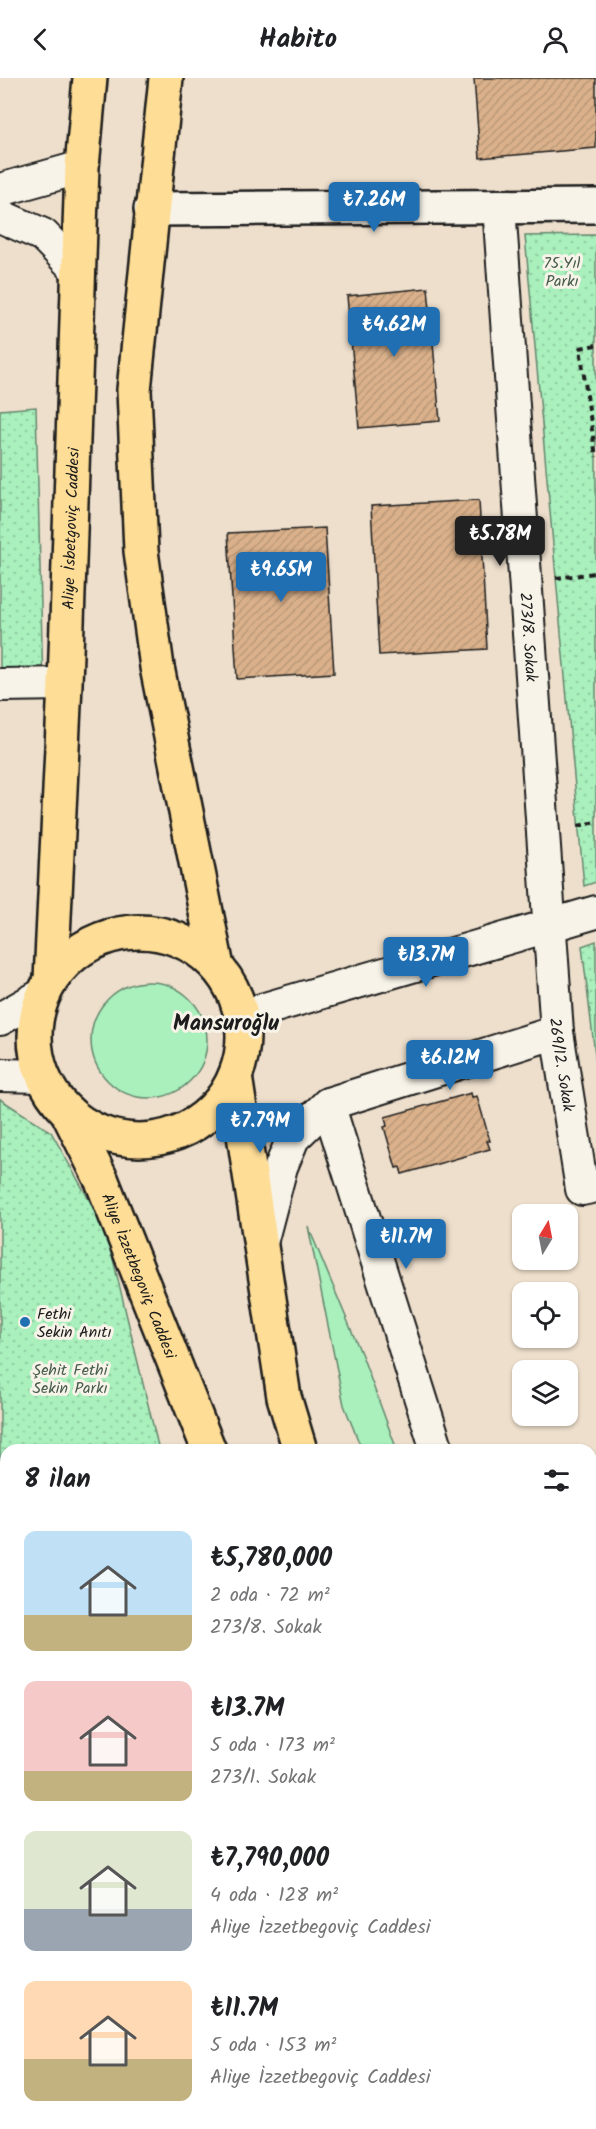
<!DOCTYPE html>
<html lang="tr">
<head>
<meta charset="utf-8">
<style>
  :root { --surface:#fff; --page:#f6f6f6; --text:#202124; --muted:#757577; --accent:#1f6fb2 }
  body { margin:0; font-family:Kalam,sans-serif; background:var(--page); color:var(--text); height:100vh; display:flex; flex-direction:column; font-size:22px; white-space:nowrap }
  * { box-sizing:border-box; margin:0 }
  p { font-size:20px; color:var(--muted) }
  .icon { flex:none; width:33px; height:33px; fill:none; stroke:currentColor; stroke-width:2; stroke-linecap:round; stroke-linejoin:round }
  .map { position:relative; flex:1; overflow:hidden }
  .sheet { position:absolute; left:0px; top:1366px; width:597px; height:686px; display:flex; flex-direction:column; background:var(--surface); border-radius:18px 18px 0 0; box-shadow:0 2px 4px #0004 }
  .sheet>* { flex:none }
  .needle { width:39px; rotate:10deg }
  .fabs { position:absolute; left:512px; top:1126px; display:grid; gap:12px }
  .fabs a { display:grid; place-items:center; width:66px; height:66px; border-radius:12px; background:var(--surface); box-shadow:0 2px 4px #0004; font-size:30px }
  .price { position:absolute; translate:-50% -51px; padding:0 14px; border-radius:6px; background:var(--accent); color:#fff; font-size:20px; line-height:39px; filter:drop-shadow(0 2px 3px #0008) }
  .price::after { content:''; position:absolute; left:50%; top:36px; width:18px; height:14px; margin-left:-9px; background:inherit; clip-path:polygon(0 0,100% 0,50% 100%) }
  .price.active { background:#222; color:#fff }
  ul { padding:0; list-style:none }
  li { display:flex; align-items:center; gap:18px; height:150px; padding:0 24px }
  li span { display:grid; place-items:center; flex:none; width:168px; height:120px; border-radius:12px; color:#555 }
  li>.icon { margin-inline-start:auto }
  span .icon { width:72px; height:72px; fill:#fffc; stroke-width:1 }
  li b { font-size:26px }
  h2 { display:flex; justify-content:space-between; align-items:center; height:72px; padding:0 24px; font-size:26px }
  header { display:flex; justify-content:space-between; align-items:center; height:78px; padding:0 24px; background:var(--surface); font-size:27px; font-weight:700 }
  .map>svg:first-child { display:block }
  .green { fill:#a9f0bd; stroke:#62866c; stroke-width:1.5 }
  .park { fill:url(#park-dots); stroke:#62866c; stroke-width:1.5 }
  .building { fill:url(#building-hatch); stroke:#1c1c1c; stroke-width:1.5 }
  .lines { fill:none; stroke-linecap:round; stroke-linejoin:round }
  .service-casing { stroke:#1c1c1c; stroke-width:21 }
  .minor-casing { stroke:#1c1c1c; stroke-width:36 }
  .tertiary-casing { stroke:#1c1c1c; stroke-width:38 }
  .primary-casing { stroke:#1c1c1c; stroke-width:38 }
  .path { stroke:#1c1c1c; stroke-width:4; stroke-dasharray:6 4.5; stroke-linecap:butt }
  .service { stroke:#f7f3e8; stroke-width:16 }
  .minor { stroke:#f7f3e8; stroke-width:32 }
  .tertiary { stroke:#f7f3e8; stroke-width:33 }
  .primary { stroke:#fedd96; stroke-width:33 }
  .poi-dot { fill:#1f6fb2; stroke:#f7f3e8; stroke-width:2 }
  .labels { text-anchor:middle; stroke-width:6; stroke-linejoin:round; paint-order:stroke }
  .park-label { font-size:16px; fill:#465c4c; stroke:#f7f3e8 }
  .street-label { font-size:16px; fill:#1c1c1c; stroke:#f7f3e8 }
  .poi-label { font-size:16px; fill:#1c1c1c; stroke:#f7f3e8; text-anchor:start }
  .district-label { font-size:22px; font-weight:bold; fill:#1c1c1c; stroke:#f7f3e8 }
</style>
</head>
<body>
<header><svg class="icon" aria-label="back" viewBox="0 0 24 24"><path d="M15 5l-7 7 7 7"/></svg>Habito<svg class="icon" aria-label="person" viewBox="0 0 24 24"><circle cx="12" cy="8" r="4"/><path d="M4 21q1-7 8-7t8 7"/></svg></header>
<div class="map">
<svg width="596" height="2051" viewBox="0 0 596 2051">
  <defs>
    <pattern id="park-dots" width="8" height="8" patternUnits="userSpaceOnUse" patternTransform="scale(1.5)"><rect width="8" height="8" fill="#a9f0bd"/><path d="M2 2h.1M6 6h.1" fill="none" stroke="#91cda2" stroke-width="1.8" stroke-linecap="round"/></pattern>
    <pattern id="building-hatch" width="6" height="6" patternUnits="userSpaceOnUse" patternTransform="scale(1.5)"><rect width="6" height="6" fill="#dab18b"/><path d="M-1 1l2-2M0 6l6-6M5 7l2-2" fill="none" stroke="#ba9877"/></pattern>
  </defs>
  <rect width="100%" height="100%" fill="#eedfcc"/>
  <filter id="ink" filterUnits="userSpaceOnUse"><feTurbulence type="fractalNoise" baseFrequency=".0167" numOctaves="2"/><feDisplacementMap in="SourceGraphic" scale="12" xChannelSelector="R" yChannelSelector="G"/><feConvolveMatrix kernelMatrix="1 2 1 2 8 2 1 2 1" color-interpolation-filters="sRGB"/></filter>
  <g filter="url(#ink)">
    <!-- green -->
    <g class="green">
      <circle cx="149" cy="962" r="58"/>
      <polygon points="308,1148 363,1280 397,1372 362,1372 344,1327"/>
      <polygon points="374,2046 487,2046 490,2051 375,2051"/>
    </g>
    <!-- park -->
    <g class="park">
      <polygon points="596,157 596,804 584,808 525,158"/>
      <polygon points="36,329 43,607 0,607 0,332"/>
      <polygon points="596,863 596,985 582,868"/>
      <polygon points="0,1021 51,1054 106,1152 159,1372 6,1372 6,2046 264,2046 262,2051 0,2051"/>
    </g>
    <!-- building -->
    <g class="building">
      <polygon points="474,0 596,0 596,70 480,80"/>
      <polygon points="428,210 440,343 359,350 347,218"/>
      <polygon points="479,422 487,571 379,577 371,428"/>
      <polygon points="325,450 334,595 237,601 228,455"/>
      <polygon points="471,1015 472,1019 477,1018 490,1063 487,1063 490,1071 402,1096 400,1089 396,1090 384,1049 387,1048 385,1039"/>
    </g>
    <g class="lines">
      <!-- service casing -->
      <g class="service-casing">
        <polyline id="service" points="292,2051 295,2046"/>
      </g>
      <!-- minor casing -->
      <g class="minor-casing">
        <g id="minor">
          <polyline points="0,112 82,89"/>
          <path id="s1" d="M499 128 557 954 582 1111 596 1108"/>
          <polyline points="0,138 43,157 78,193"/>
          <polyline points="0,607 65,606"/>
          <polyline points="241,938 596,834"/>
          <polyline points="0,941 44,916"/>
          <polyline points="0,997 41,998"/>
          <polyline points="328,1026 437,1372"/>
          <polyline points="261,1165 281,1089 293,1060 328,1026 557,954"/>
          <polyline points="591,1463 596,1461"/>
          <polyline points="591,1664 596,1671"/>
        </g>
      </g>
      <!-- tertiary casing -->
      <g class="tertiary-casing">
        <polyline id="tertiary" points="151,131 596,128"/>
      </g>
      <!-- primary casing -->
      <g class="primary-casing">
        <g id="primary">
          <polyline points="166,0 134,312 141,473 157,589 217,889"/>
          <circle cx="139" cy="958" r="104"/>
          <path id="s2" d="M51 902 65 606 82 89 90 0"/>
          <polyline points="235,998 284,1319 300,1372"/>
          <path id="s3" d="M67 1033 102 1103 209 1372"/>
          <polyline points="591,1826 596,1833"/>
          <polyline points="591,2036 596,2045"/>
          <polyline points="352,2046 353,2051"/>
          <polyline points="530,2046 533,2051"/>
        </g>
      </g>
      <!-- path -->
      <g class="path">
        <polyline points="596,267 580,270 596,379"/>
        <polyline points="556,500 596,495"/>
        <polyline points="578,748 596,744"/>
      </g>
      <!-- service -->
      <use href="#service" class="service"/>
      <!-- minor -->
      <use href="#minor" class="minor"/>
      <!-- tertiary -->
      <use href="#tertiary" class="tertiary"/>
      <!-- primary -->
      <use href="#primary" class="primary"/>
    </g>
  </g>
  <!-- markers -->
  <circle class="poi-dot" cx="25" cy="1244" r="6"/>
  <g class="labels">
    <!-- park labels -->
    <g class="park-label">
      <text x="562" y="190">75.Yıl<tspan x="562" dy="18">Parkı</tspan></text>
      <text x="70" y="1297">Şehit Fethi<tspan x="70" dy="18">Sekin Parkı</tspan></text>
    </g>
    <!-- street labels -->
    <g class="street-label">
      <text dy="6" stroke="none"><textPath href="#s2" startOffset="452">Aliye İsbetgoviç Caddesi</textPath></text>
      <text dy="6" stroke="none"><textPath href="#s1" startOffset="432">273/8. Sokak</textPath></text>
      <text dy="6" stroke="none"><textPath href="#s1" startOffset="861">269/12. Sokak</textPath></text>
      <text dy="6" stroke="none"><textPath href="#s3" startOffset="180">Aliye İzzetbegoviç Caddesi</textPath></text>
    </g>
    <!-- poi labels -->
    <g class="poi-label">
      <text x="37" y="1241">Fethi<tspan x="37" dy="18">Sekin Anıtı</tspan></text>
    </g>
    <!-- district labels -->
    <g class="district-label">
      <text x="226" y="952">Mansuroğlu</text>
    </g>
  </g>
</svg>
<div class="fabs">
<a><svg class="needle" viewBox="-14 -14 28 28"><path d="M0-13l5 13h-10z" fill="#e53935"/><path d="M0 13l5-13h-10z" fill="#757577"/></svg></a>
<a><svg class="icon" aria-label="locate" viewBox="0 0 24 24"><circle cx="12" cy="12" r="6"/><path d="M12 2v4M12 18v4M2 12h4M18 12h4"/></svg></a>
<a><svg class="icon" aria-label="layers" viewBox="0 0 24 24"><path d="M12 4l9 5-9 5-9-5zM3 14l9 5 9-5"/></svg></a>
</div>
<b class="price" style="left:374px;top:155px">₺7.26M</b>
<b class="price" style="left:394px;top:280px">₺4.62M</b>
<b class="price active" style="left:500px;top:489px">₺5.78M</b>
<b class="price" style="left:281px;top:525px">₺9.65M</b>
<b class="price" style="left:426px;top:910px">₺13.7M</b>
<b class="price" style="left:450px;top:1013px">₺6.12M</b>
<b class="price" style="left:260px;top:1076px">₺7.79M</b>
<b class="price" style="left:406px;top:1192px">₺11.7M</b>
<section class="sheet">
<h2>8 ilan<svg class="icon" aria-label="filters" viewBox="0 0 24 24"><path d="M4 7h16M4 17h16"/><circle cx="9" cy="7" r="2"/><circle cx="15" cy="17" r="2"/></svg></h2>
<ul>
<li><span style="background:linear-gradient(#bfe0f5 70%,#c2b280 0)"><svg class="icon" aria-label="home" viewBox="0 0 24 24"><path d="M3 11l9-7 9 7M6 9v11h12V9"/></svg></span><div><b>₺5,780,000</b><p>2 oda · 72 m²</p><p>273/8. Sokak</p></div></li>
<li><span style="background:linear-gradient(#f6c9c9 75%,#c2b280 0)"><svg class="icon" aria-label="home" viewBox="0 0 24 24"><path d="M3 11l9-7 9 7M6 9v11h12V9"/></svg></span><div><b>₺13.7M</b><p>5 oda · 173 m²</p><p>273/1. Sokak</p></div></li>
<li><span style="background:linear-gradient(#dfe7d0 65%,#9aa5b1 0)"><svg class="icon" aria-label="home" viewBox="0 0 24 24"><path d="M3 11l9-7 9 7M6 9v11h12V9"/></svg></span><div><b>₺7,790,000</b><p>4 oda · 128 m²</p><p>Aliye İzzetbegoviç Caddesi</p></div></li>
<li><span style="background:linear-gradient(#ffd9b3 65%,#c2b280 0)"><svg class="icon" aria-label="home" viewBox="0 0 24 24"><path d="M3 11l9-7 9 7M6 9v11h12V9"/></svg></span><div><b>₺11.7M</b><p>5 oda · 153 m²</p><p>Aliye İzzetbegoviç Caddesi</p></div></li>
</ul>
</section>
</div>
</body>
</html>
